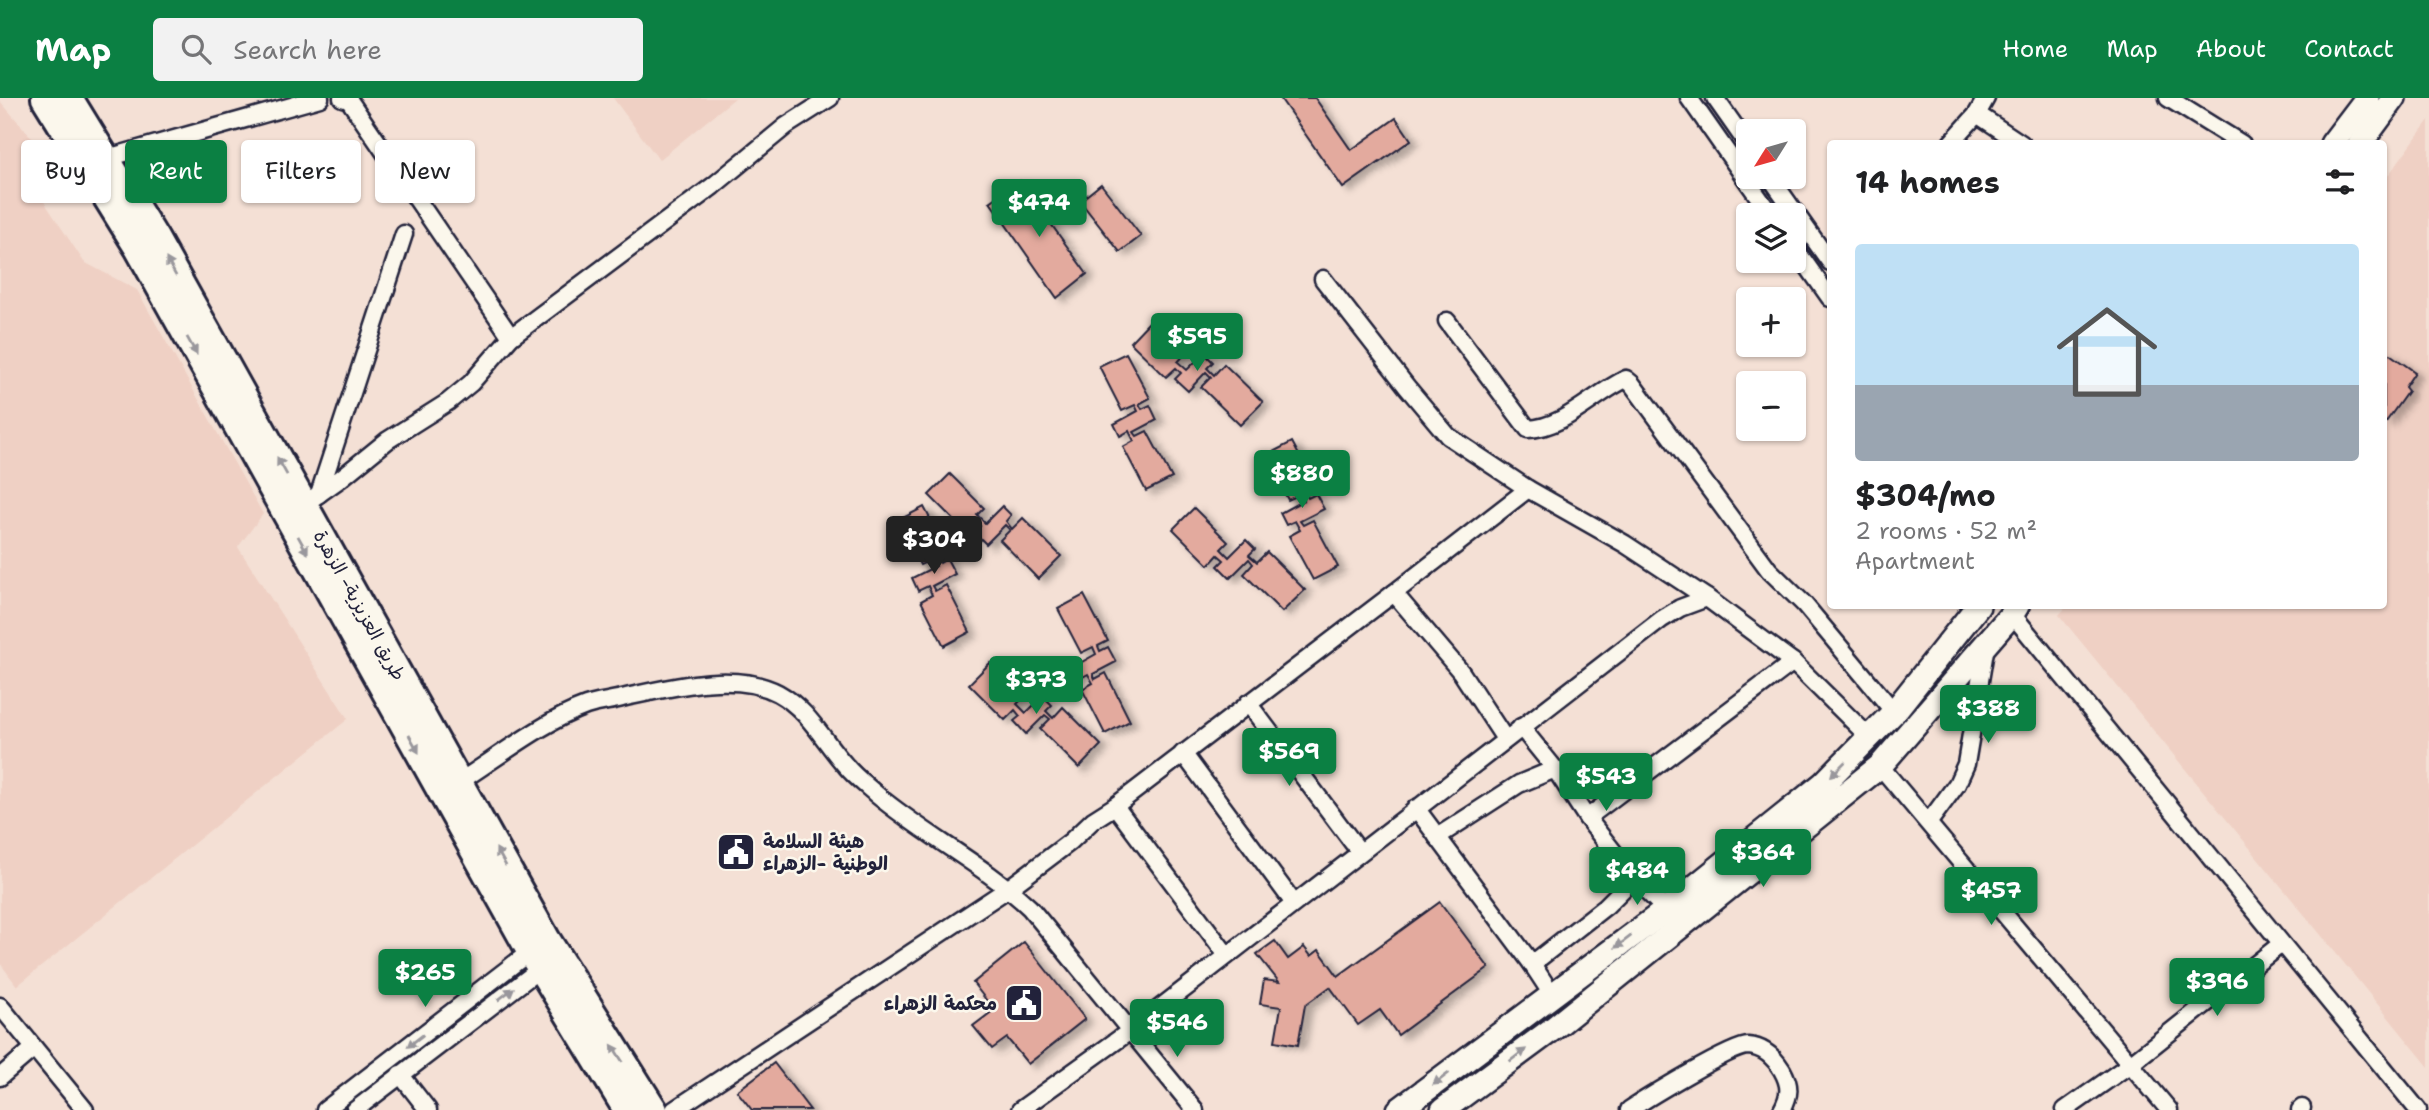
<!DOCTYPE html>
<html lang="en">
<head>
<meta charset="utf-8">
<style>
  :root { --surface:#fff; --page:#f2f2f2; --text:#202124; --muted:#757577; --line:#e0e0e0; --accent:#0b8043 }
  body { margin:0; font-family:"Shantell Sans","Playpen Sans Arabic",sans-serif; background:var(--page); color:var(--text); height:100vh; display:flex; flex-direction:column; font-size:26px; white-space:nowrap }
  * { box-sizing:border-box; margin:0 }
  p { font-size:23px; color:var(--muted) }
  .icon { flex:none; width:38px; height:38px; fill:none; stroke:currentColor; stroke-width:2; stroke-linecap:round; stroke-linejoin:round }
  .map { position:relative; flex:1; overflow:hidden }
  .drawer { position:absolute; left:1827px; top:42px; width:560px; height:469px; display:flex; flex-direction:column; background:var(--surface); border-radius:7px; box-shadow:0 2px 5px #0004 }
  .drawer>* { flex:none }
  .top-card { position:absolute; left:21px; top:42px; width:665px; height:63px; display:flex; gap:14px }
  .needle { width:46px; rotate:233deg }
  .tools { position:absolute; left:1736px; top:21px; display:grid; gap:14px }
  .tools a { display:grid; place-items:center; width:70px; height:70px; border-radius:7px; background:var(--surface); box-shadow:0 2px 5px #0004; font-size:35px }
  .price { position:absolute; translate:-50% -60px; padding:0 16px; border-radius:7px; background:var(--accent); color:#fff; font-size:23px; line-height:46px; filter:drop-shadow(0 2px 4px #0008) }
  .price::after { content:''; position:absolute; left:50%; top:42px; width:21px; height:16px; margin-left:-10px; background:inherit; clip-path:polygon(0 0,100% 0,50% 100%) }
  .price.current { background:#222; color:#fff }
  ul { padding:0; list-style:none }
  li { display:grid; align-content:center; gap:14px; height:371px; padding:0 28px }
  li+li { border-top:2px solid var(--line) }
  li span { display:grid; place-items:center; height:217px; border-radius:7px; color:#555 }
  li>.icon { margin-inline-start:auto }
  span .icon { width:126px; height:126px; fill:#fffc; stroke-width:1 }
  li b { font-size:30px }
  h2 { display:flex; justify-content:space-between; align-items:center; height:84px; padding:0 28px; font-size:30px }
  .tag { padding:0 24px; border-radius:7px; background:var(--surface); box-shadow:0 2px 5px #0004; font-size:24px; line-height:63px }
  .tag.current { background:var(--accent); color:#fff }
  header { display:flex; align-items:center; gap:42px; box-sizing:border-box; height:98px; padding:0 35px; background:var(--accent); color:#fff }
  header strong { font-size:33px }
  nav { display:flex; gap:38px; margin-inline-start:auto; font-size:24px }
  .search { width:490px; height:63px; background:var(--page); display:flex; align-items:center; gap:18px; box-sizing:border-box; padding:0 24px; border-radius:7px; color:var(--muted); font-size:26px }
  .map>svg:first-child { display:block }
  .built { fill:#efd0c4 }
  .building { fill:#e3aa9e; stroke:#22223b; stroke-width:2; filter:url(#shadow) }
  .lines { fill:none; stroke-linecap:round; stroke-linejoin:round }
  .street-casing { stroke:#22223b; stroke-width:21 }
  .secondary-casing { stroke:#22223b; stroke-width:28 }
  .primary-casing { stroke:#22223b; stroke-width:32 }
  .street { stroke:#fbf7ec; stroke-width:16 }
  .secondary { stroke:#fbf7ec; stroke-width:23 }
  .primary { stroke:#fbf7ec; stroke-width:26 }
  .oneway { fill:#99979c }
  .labels { text-anchor:middle; stroke-width:5; stroke-linejoin:round; paint-order:stroke }
  .street-label { font-size:19px; fill:#22223b; stroke:#fbf7ec }
  .poi-label { font-size:19px; font-weight:bold; fill:#22223b; stroke:#fbf7ec; text-anchor:start }
</style>
</head>
<body>
<header>
<strong>Map</strong>
<div class="search"><svg class="icon" aria-label="search" viewBox="0 0 24 24"><circle cx="10" cy="10" r="6"/><path d="M15 15l6 6"/></svg>Search here</div>
<nav><a>Home</a><a>Map</a><a>About</a><a>Contact</a></nav>
</header>
<div class="map">
<svg width="2429" height="1012" viewBox="0 0 2429 1012">
  <defs>
    <filter id="shadow"><feDropShadow dx="7" dy="4" stdDeviation="3.5" flood-color="#0004"/></filter>
  </defs>
  <rect width="100%" height="100%" fill="#f4e0d5"/>
  <filter id="ink" filterUnits="userSpaceOnUse"><feTurbulence type="fractalNoise" baseFrequency=".0143" numOctaves="2"/><feDisplacementMap in="SourceGraphic" scale="14" xChannelSelector="R" yChannelSelector="G"/><feConvolveMatrix kernelMatrix="1 2 1 2 8 2 1 2 1" color-interpolation-filters="sRGB"/></filter>
  <g filter="url(#ink)">
    <!-- built -->
    <g class="built">
      <polygon points="613,0 735,0 659,62"/>
      <polygon points="0,3 64,77 39,96 84,164 137,192 263,416 238,449 348,621 17,888 0,865"/>
      <polygon points="2429,22 2429,969 2059,517 2067,508 2384,508 2384,83"/>
    </g>
    <!-- building -->
    <g class="building">
      <polygon points="1280,0 1315,0 1351,52 1396,20 1411,42 1343,90"/>
      <polygon points="1020,83 1087,176 1057,200 990,104"/>
      <polygon points="1101,86 1141,138 1120,154 1080,103"/>
      <polygon points="1151,222 1185,256 1178,264 1187,272 1204,255 1213,264 1207,270 1214,277 1224,266 1263,304 1240,327 1201,289 1211,279 1206,274 1188,293 1175,281 1181,275 1176,270 1166,279 1130,244"/>
      <polygon points="2384,252 2415,274 2405,289 2408,293 2386,324 2384,323"/>
      <polygon points="1126,255 1150,300 1139,306 1142,311 1150,307 1157,322 1134,334 1137,338 1147,333 1172,380 1146,393 1123,349 1134,343 1129,333 1120,338 1114,326 1138,313 1135,307 1122,313 1099,268"/>
      <polygon points="1292,344 1316,389 1305,395 1308,400 1316,396 1324,411 1300,423 1303,427 1313,422 1338,469 1313,482 1289,438 1300,432 1295,423 1286,427 1280,415 1304,402 1301,396 1288,402 1265,358"/>
      <polygon points="950,376 984,410 977,417 985,425 1002,408 1011,417 1006,423 1012,431 1023,420 1061,458 1038,481 1000,442 1010,432 1005,427 986,446 974,434 980,428 974,423 965,433 929,397"/>
      <polygon points="924,409 948,455 937,460 940,465 947,461 955,476 932,488 935,493 946,487 970,534 944,548 921,503 932,497 928,488 918,493 912,480 936,468 933,461 920,467 897,423"/>
      <polygon points="1194,410 1228,444 1221,451 1229,459 1246,442 1255,451 1249,457 1257,464 1267,454 1305,492 1282,514 1244,476 1253,466 1249,461 1230,480 1218,468 1224,462 1218,457 1209,467 1173,431"/>
      <polygon points="1084,497 1108,543 1098,548 1100,553 1108,549 1116,564 1093,576 1095,581 1106,575 1130,623 1105,636 1082,591 1093,585 1088,576 1079,581 1073,569 1096,556 1093,549 1081,555 1058,511"/>
      <polygon points="990,565 1024,599 1017,606 1026,615 1043,598 1052,607 1046,613 1053,620 1063,609 1101,647 1079,670 1040,631 1050,621 1045,617 1026,636 1014,623 1020,618 1015,612 1005,622 969,586"/>
      <polygon points="1440,804 1489,870 1398,937 1380,912 1358,927 1330,889 1305,907 1298,947 1275,943 1281,909 1260,906 1264,882 1279,884 1257,856 1275,843 1288,861 1304,849 1311,858 1319,852 1338,878"/>
      <polygon points="1024,844 1085,921 1028,966 1007,940 992,951 973,928 994,912 973,885"/>
      <polygon points="774,965 810,1012 752,1012 737,993"/>
    </g>
    <g class="lines">
      <!-- street casing -->
      <g class="street-casing">
        <g id="street">
          <polyline points="342,0 349,2 511,239"/>
          <polyline points="1689,0 1771,117"/>
          <polyline points="1715,0 1748,47"/>
          <polyline points="2168,0 2242,46"/>
          <polyline points="1977,16 2022,46"/>
          <polyline points="1950,46 1977,16 1986,0"/>
          <polyline points="107,60 320,0"/>
          <polyline points="1770,79 1830,164"/>
          <polyline points="1794,149 1830,200"/>
          <polyline points="1323,181 1407,289 1448,338 1528,391 1625,446 1707,500 1793,564 1870,640"/>
          <path d="M1447 223 1528 331C1564 330 1595 295 1626 281L1632 286 1769 472 1804 506 1894 614"/>
          <polyline points="319,396 404,136"/>
          <polyline points="299,410 340,381 388,342 448,304 471,285 511,239 713,88 786,28 830,0"/>
          <polyline points="2012,516 2418,1012"/>
          <polyline points="1248,605 1359,753"/>
          <polyline points="1521,629 1555,671"/>
          <polyline points="1505,641 1461,574 1394,495 1528,391"/>
          <polyline points="1183,655 1293,804"/>
          <polyline points="1880,668 2169,1012"/>
          <path d="M459 684C497 660 544 623 586 608 598 604 611 603 622 600 668 590 735 572 778 595 809 612 823 643 846 668 855 679 867 688 877 697 926 738 983 766 1030 810L1195 1012"/>
          <polyline points="1115,708 1394,495"/>
          <polyline points="1416,710 1532,866 1553,898"/>
          <polyline points="1587,720 1793,564"/>
          <polyline points="1929,724 1957,686 1966,666 1986,547"/>
          <polyline points="1437,739 1519,686 1555,671 1587,720 1634,780 1606,808 1532,866"/>
          <polyline points="1634,780 1666,812"/>
          <polyline points="0,908 85,1012"/>
          <polyline points="400,976 428,1012"/>
          <polyline points="0,979 34,950"/>
          <polyline points="325,1012 536,849"/>
          <polyline points="355,1012 545,867"/>
          <polyline points="674,1012 1009,790 1070,744 1093,722 1115,708 1226,856"/>
          <polyline points="1020,1012 1130,933 1662,521 1680,510 1707,500"/>
          <path d="M1629 1012C1647 1000 1732 948 1748 948 1764 949 1774 959 1782 972 1791 988 1790 997 1782 1012"/>
          <polyline points="2065,1012 2129,967 2281,846"/>
          <polyline points="2300,1012 2302,1010"/>
        </g>
      </g>
      <!-- secondary casing -->
      <g class="secondary-casing">
        <g id="secondary">
          <polyline points="2332,46 2367,0"/>
          <polyline points="2360,46 2394,0"/>
          <polyline points="1399,1012 1666,812 1823,686 1894,614 1978,508"/>
          <polyline points="1443,1012 1554,930 1880,668 2012,516 2017,508"/>
        </g>
      </g>
      <!-- primary casing -->
      <g class="primary-casing">
        <g id="primary">
          <polyline points="45,0 138,150 530,853 627,1012"/>
          <polyline points="69,0 155,140 547,842 654,1012"/>
        </g>
      </g>
      <!-- street -->
      <use href="#street" class="street"/>
      <!-- secondary -->
      <use href="#secondary" class="secondary"/>
      <!-- primary -->
      <use href="#primary" class="primary"/>
    </g>
    <!-- one-way arrows -->
    <defs><path id="oneway-solid" d="M-6-.8H1V-3.2L6.5 0L1 3.2V.8H-6Z" transform="scale(1.75)"/></defs>
    <g class="oneway">
      <use href="#oneway-solid" transform="translate(171 169) rotate(-119)"/>
      <use href="#oneway-solid" transform="translate(192 248) rotate(61)"/>
      <use href="#oneway-solid" transform="translate(282 368) rotate(-119)"/>
      <use href="#oneway-solid" transform="translate(303 447) rotate(61)"/>
      <use href="#oneway-solid" transform="translate(414 646) rotate(61)"/>
      <use href="#oneway-solid" transform="translate(1838 671) rotate(135)"/>
      <use href="#oneway-solid" transform="translate(501 759) rotate(-119)"/>
      <use href="#oneway-solid" transform="translate(1623 844) rotate(143)"/>
      <use href="#oneway-solid" transform="translate(506 896) rotate(-37)"/>
      <use href="#oneway-solid" transform="translate(415 943) rotate(142)"/>
      <use href="#oneway-solid" transform="translate(617 955) rotate(-123)"/>
      <use href="#oneway-solid" transform="translate(1518 957) rotate(-37)"/>
      <use href="#oneway-solid" transform="translate(1441 981) rotate(143)"/>
    </g>
  </g>
  <!-- icons -->
  <defs>
    <g id="civic-square" transform="scale(2.0125)"><rect x="-9" y="-9" width="18" height="18" rx="4" fill="#22223b" stroke="#fbf7ec"/><path d="M-.6-6.5H3V-4.5H.6V-3L4-1V1h2V6H-6V1h2V-1L-.6-3ZM-1.2 2.5V6h2.4V2.5Z" fill="#fff"/></g>
  </defs>
  <g fill-rule="evenodd">
    <use href="#civic-square" x="736" y="754"/>
    <use href="#civic-square" x="1024" y="905"/>
  </g>
  <g class="labels">
    <!-- street labels -->
    <g class="street-label">
      <text transform="translate(360 507) rotate(61)" y="7">طريق العزيزية- الزهرة</text>
    </g>
    <!-- poi labels -->
    <g class="poi-label">
      <text x="763" y="750">هيئة السلامة<tspan x="763" dy="22">الوطنية -الزهراء</tspan></text>
      <text x="997" y="912" text-anchor="end">محكمة الزهراء</text>
    </g>
  </g>
</svg>
<div class="tools">
<a><svg class="needle" viewBox="-14 -14 28 28"><path d="M0-13l5 13h-10z" fill="#e53935"/><path d="M0 13l5-13h-10z" fill="#757577"/></svg></a>
<a><svg class="icon" aria-label="layers" viewBox="0 0 24 24"><path d="M12 4l9 5-9 5-9-5zM3 14l9 5 9-5"/></svg></a>
<a>+</a>
<a>−</a>
</div>
<b class="price" style="left:1039px;top:141px">$474</b>
<b class="price" style="left:1197px;top:275px">$595</b>
<b class="price" style="left:1302px;top:412px">$880</b>
<b class="price current" style="left:934px;top:478px">$304</b>
<b class="price" style="left:1036px;top:618px">$373</b>
<b class="price" style="left:1988px;top:647px">$388</b>
<b class="price" style="left:1289px;top:690px">$569</b>
<b class="price" style="left:1606px;top:715px">$543</b>
<b class="price" style="left:1763px;top:791px">$364</b>
<b class="price" style="left:1637px;top:809px">$484</b>
<b class="price" style="left:1991px;top:829px">$457</b>
<b class="price" style="left:425px;top:911px">$265</b>
<b class="price" style="left:2217px;top:920px">$396</b>
<b class="price" style="left:1177px;top:961px">$546</b>
<div class="top-card">
<a class="tag">Buy</a>
<a class="tag current">Rent</a>
<a class="tag">Filters</a>
<a class="tag">New</a>
</div>
<section class="drawer">
<h2>14 homes<svg class="icon" aria-label="filters" viewBox="0 0 24 24"><path d="M4 7h16M4 17h16"/><circle cx="9" cy="7" r="2"/><circle cx="15" cy="17" r="2"/></svg></h2>
<ul>
<li><span style="background:linear-gradient(#bfe0f5 65%,#9aa5b1 0)"><svg class="icon" aria-label="home" viewBox="0 0 24 24"><path d="M3 11l9-7 9 7M6 9v11h12V9"/></svg></span><div><b>$304/mo</b><p>2 rooms · 52 m²</p><p>Apartment</p></div></li>
</ul>
</section>
</div>
</body>
</html>
